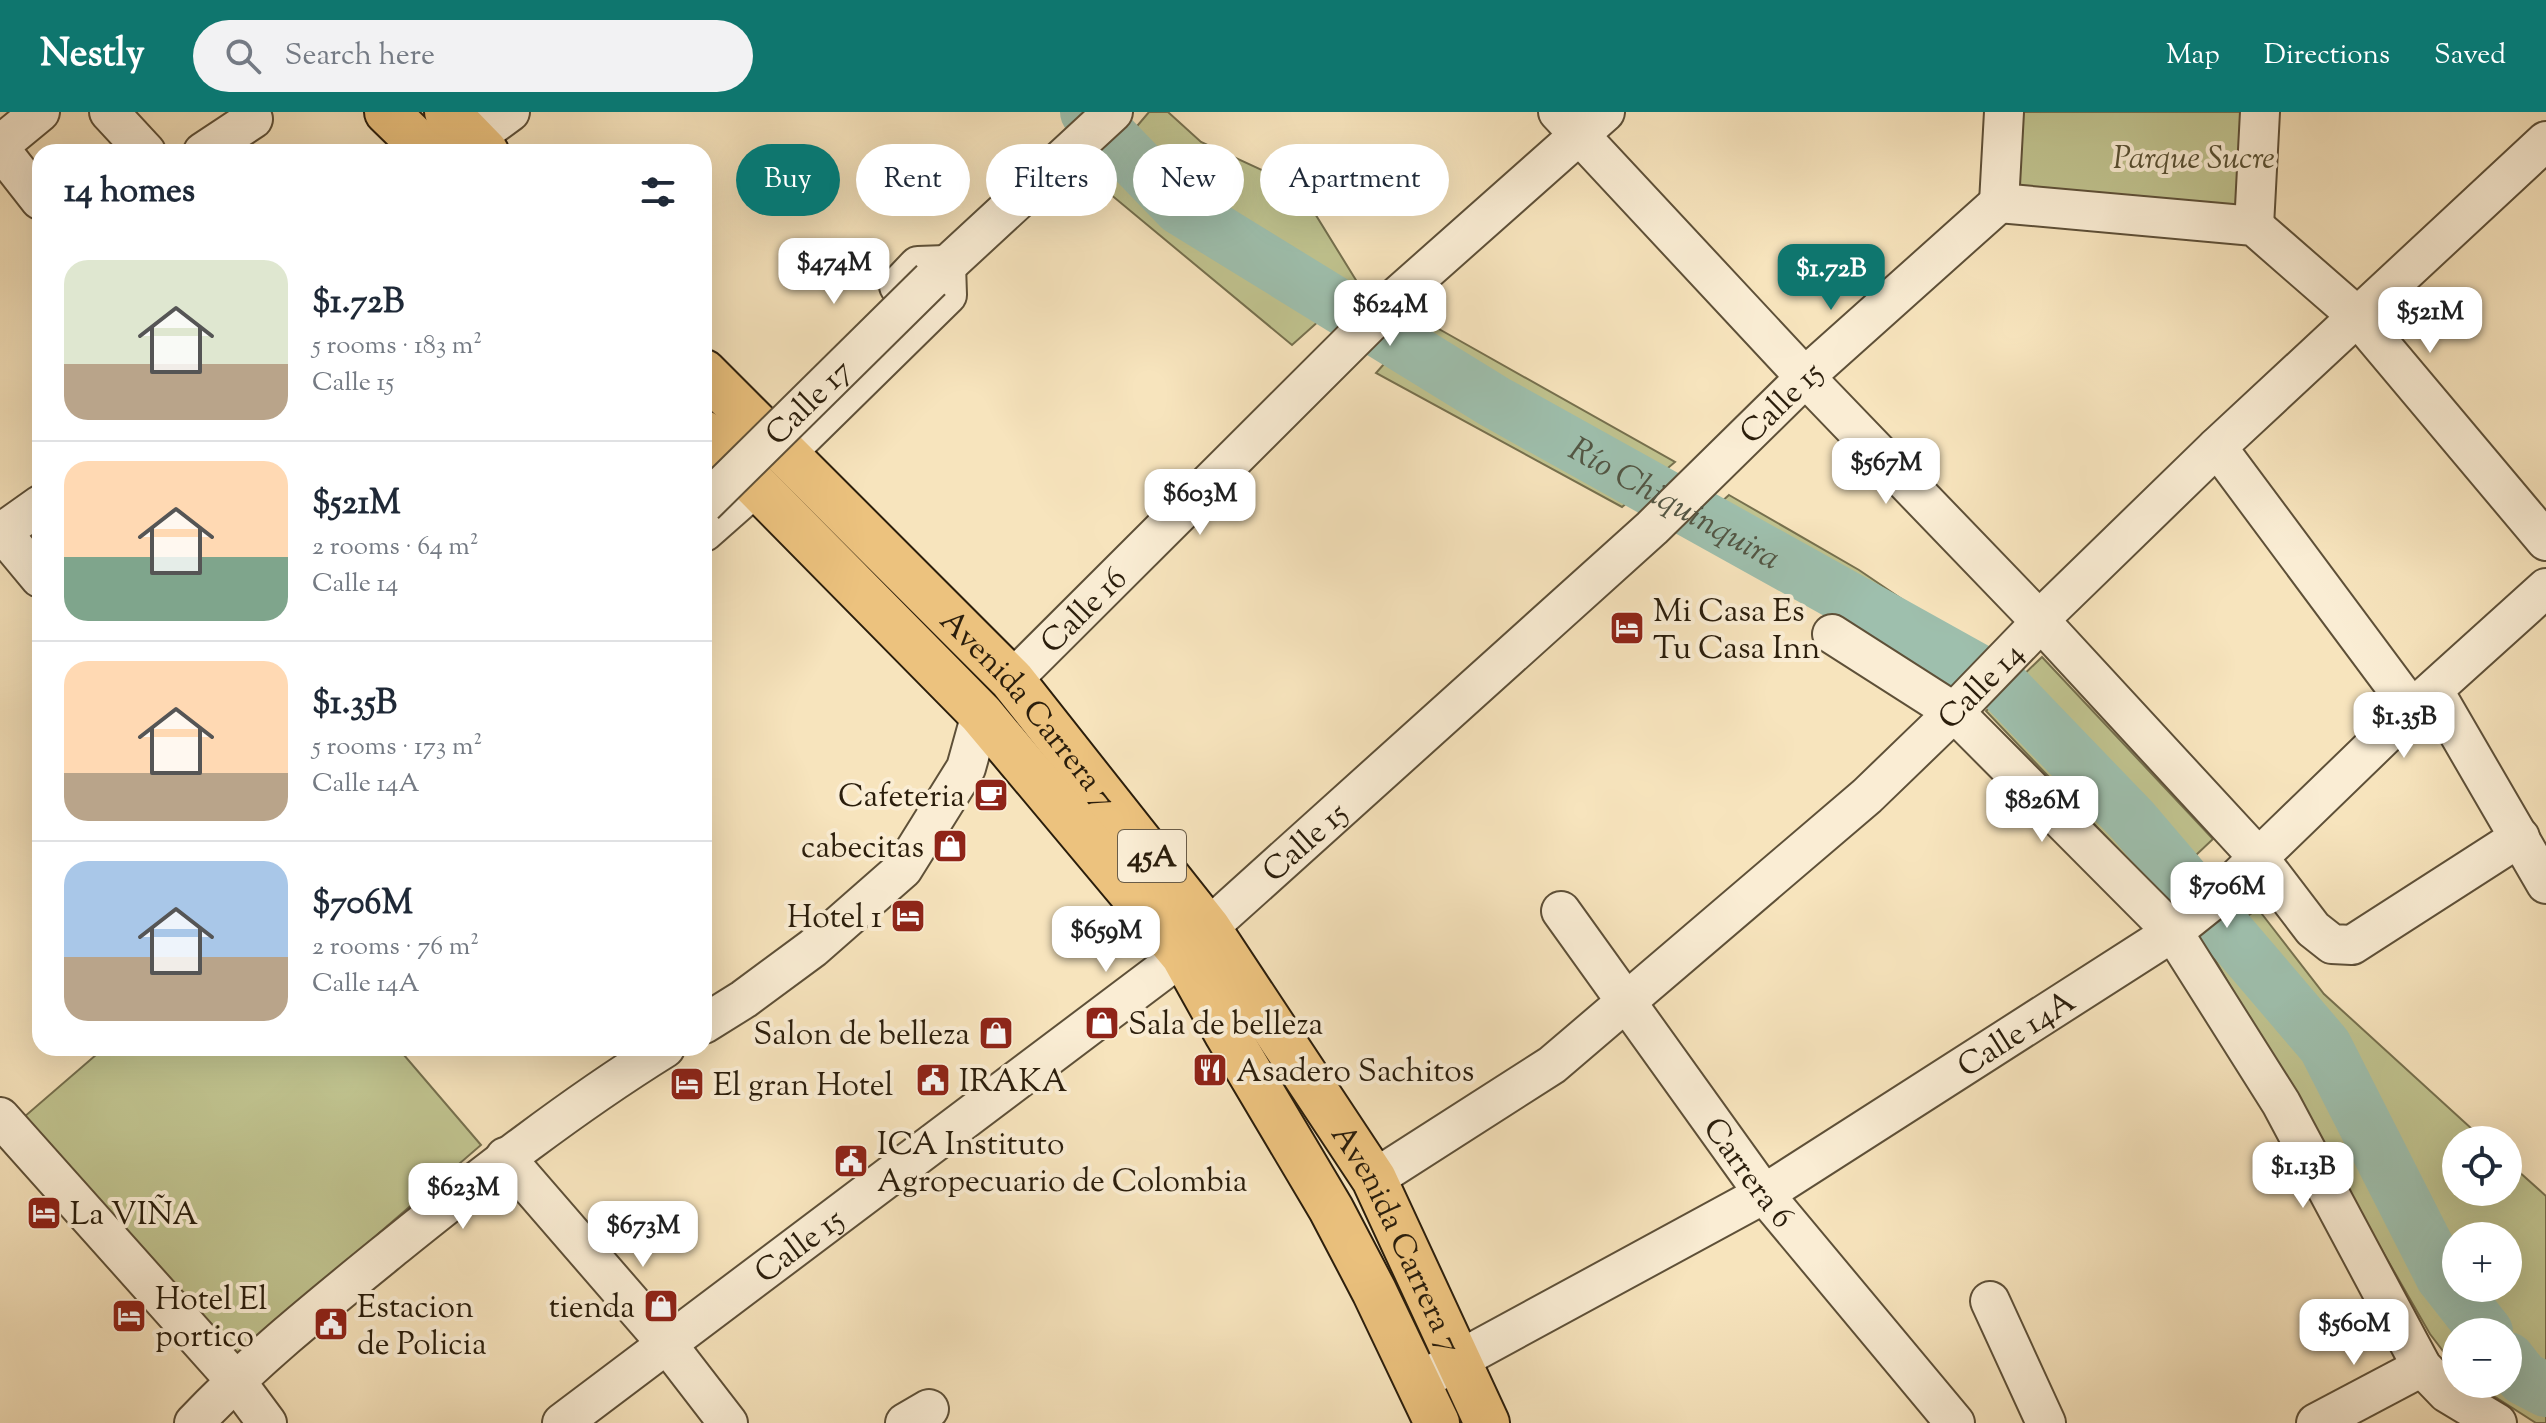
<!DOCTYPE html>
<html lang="en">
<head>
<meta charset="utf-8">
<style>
  :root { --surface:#fff; --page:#f2f2f3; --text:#1f2937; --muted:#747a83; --line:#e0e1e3; --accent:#0f766e }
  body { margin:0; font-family:"Sorts Mill Goudy",serif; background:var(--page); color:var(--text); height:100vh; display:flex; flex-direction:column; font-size:30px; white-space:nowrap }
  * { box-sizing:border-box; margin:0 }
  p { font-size:26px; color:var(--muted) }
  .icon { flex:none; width:44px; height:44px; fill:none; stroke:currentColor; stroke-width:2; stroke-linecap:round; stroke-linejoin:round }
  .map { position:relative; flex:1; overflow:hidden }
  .panel { position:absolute; left:32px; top:32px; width:680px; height:912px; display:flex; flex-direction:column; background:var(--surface); border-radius:24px; box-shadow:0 8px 32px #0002 }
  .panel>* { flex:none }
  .banner { position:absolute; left:736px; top:32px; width:760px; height:72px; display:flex; gap:16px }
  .controls { position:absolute; left:2442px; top:1014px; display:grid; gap:16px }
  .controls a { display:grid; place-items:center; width:80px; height:80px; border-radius:50%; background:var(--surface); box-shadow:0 8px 32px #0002; font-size:40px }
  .price { position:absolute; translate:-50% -68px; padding:0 18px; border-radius:16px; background:#fff; color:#222; font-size:26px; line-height:52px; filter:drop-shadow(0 2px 4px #0008) }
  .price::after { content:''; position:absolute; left:50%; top:48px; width:24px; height:18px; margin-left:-12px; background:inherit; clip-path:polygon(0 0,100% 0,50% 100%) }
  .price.current { background:var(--accent); color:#fff }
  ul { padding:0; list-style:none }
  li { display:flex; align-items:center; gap:24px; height:200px; padding:0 32px }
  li+li { border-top:2px solid var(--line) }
  li span { display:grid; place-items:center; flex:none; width:224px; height:160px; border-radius:24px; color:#555 }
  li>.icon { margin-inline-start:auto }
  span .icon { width:96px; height:96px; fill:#fffc; stroke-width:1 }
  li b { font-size:34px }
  h2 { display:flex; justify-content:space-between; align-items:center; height:96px; padding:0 32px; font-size:34px }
  .chip { padding:0 28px; border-radius:36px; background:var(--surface); box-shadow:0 8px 32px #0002; font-size:28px; line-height:72px }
  .chip.current { background:var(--accent); color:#fff }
  header { display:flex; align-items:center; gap:48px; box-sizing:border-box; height:112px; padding:0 40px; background:var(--accent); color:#fff }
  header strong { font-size:38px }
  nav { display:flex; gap:44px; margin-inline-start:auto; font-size:28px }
  .search { width:560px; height:72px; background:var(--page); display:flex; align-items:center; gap:20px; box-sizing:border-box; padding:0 28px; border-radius:44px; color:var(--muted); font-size:30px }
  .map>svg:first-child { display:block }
  .green { fill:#c0c38f; stroke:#76704e; stroke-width:2; fill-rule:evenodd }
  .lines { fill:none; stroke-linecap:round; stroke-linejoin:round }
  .river { stroke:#9ebfad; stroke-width:54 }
  .minor-casing { stroke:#5e5038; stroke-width:42 }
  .major-casing { stroke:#2b1e0c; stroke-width:48 }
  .minor { stroke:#faedd4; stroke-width:38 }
  .major { stroke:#ecc27e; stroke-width:44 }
  .minor-bridge-casing { stroke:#5e5038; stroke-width:42; stroke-linecap:butt }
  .minor-bridge { stroke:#faedd4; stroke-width:38 }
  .labels { text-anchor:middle; stroke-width:8; stroke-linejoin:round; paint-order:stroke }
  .shield { fill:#faedd4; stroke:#695c48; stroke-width:2 }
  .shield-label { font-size:30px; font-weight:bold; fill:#2b1e0c }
  .park-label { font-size:32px; font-style:italic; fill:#585033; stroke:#faedd4 }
  .street-label { font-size:32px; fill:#2b1e0c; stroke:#faedd4 }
  .poi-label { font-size:32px; fill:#2b1e0c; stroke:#faedd4; text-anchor:start }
  .water-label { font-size:34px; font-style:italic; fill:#535644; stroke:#faedd4 }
</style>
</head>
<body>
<header>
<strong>Nestly</strong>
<div class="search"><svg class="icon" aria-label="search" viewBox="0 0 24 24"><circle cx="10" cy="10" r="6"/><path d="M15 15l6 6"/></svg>Search here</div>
<nav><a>Map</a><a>Directions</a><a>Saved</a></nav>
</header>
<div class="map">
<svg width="2546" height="1311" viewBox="0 0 2546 1311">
  <rect width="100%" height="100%" fill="#f7e4bd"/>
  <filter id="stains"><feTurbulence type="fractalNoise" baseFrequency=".0025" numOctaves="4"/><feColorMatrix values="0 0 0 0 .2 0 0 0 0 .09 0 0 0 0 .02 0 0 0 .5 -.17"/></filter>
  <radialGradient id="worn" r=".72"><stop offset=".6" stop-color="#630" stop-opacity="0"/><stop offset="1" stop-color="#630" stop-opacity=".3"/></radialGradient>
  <!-- green -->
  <g class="green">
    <polygon points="1149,0 1168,0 1201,30 1262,58 1309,92 1359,173 1292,233 1092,67"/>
    <polygon points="2018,0 2242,0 2236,94 2014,76"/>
    <polygon points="1423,208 1675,350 1622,395 1376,261"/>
    <polygon points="1729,383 1859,458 1974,536 1947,570 1684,423"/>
    <polygon points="2042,545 2213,727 2158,779 1986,599"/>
    <path d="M2258 797 2324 882 2484 1028H2456V1080H2508V1050L2546 1084V1311H2536L2475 1272H2508V1220H2456V1256L2430 1222 2206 832ZM2456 1124H2508V1176H2456Z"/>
    <polygon points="104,936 398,936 481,1033 231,1249 24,1005"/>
  </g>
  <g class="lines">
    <!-- river -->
    <g class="river">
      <path id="s1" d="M1087 0 1180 96 1495 290 2000 571 2133 709 2325 934 2442 1164 2486 1220"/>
      <polyline points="2508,1247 2523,1266 2546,1278"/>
    </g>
    <!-- minor casing -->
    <g class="minor-casing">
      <g id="minor">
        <polyline points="109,0 146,40"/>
        <polyline points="1558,0 1805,265 2041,510 2258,745 2313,817 2332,832 2352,833 2520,725"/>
        <polyline points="473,27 510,0"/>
        <polyline points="0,33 40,0"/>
        <polyline points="0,37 40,88"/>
        <polyline points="203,40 253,7"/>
        <polyline points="1999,91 2254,114 2356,203 2546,429"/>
        <polyline points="1999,91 2004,0"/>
        <polyline points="2254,114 2260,0"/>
        <polyline points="931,168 1113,0"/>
        <polyline points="2217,335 2412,597"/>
        <polyline points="786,341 947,183 946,153 918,154 899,174"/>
        <polyline points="0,418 40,466"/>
        <polyline points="2,420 40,393"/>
        <polyline points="704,420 755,375"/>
        <polyline points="1832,522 1954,600 2173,820 2281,991 2422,1255 2447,1281 2497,1311"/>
        <path id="s2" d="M1012 568 1392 189 1605 0"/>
        <polyline points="2434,579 2546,772"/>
        <path id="s3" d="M1561 799 1764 1082 1955 1311"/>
        <polyline points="704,912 744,887 813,836 903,757 966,656 981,602"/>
        <polyline points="0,1005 235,1268 267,1311"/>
        <polyline points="505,1045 667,1232 728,1311"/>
        <path id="s4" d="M1374 1067 1552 953 1867 684 1954 600 2041 510 2043 504 2217 335 2546 29"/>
        <polyline points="1990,1189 2046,1311"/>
        <path id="s5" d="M1431 1263 1764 1082 2173 820 2223 780 2412 597 2546 476"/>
        <path d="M194 1311C256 1246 326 1190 395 1134 482 1064 570 995 665 936"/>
        <path id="s6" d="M562 1311 1183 843 1208 816 1652 416 1819 252 1999 91"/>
        <polyline points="905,1311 929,1297"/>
        <polyline points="2316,1311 2422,1255"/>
      </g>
    </g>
    <!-- major casing -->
    <g class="major-casing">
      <g id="major">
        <polyline points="387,0 428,40"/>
        <polyline points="447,0 486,40"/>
        <path id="s7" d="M704 260 1012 568 1208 816 1374 1067 1487 1311"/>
        <polyline points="704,321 981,602 1183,843 1227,922 1331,1097 1374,1179 1437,1311"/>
      </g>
    </g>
    <!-- minor -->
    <use href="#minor" class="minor"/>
    <!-- major -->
    <use href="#major" class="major"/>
    <!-- minor-bridge casing -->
    <g class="minor-bridge-casing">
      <g id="minor-bridge">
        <path id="s8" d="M704 392 931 168"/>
      </g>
    </g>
    <!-- minor-bridge -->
    <use href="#minor-bridge" class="minor-bridge"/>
  </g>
  <!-- icons -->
  <defs>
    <g id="hotel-square" transform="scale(1.8)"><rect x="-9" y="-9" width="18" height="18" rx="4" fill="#8f2418" stroke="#faedd4"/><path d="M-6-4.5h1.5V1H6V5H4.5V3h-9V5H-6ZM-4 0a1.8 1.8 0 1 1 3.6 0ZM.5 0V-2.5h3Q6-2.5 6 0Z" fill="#fff"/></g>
    <g id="cafe-square" transform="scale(1.8)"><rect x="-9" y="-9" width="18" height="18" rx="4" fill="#8f2418" stroke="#faedd4"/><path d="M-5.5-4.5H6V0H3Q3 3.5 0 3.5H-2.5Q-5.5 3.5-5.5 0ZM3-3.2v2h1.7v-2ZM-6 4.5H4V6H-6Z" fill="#fff"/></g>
    <g id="shop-square" transform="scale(1.8)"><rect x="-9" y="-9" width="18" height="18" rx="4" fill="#8f2418" stroke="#faedd4"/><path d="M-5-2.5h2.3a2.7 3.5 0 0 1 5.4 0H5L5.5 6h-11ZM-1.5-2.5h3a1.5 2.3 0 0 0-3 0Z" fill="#fff"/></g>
    <g id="restaurant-square" transform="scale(1.8)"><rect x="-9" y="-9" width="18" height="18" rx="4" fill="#8f2418" stroke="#faedd4"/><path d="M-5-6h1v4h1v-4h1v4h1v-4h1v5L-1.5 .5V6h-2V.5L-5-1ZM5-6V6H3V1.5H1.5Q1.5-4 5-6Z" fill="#fff"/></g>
    <g id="civic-square" transform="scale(1.8)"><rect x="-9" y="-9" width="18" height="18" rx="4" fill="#8f2418" stroke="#faedd4"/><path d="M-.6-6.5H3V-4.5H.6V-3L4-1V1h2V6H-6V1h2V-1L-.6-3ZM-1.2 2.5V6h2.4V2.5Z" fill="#fff"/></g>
  </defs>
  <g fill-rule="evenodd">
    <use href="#hotel-square" x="1627" y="516"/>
    <use href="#cafe-square" x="991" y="683"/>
    <use href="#shop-square" x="950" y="734"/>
    <use href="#hotel-square" x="908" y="804"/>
    <use href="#shop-square" x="1102" y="911"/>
    <use href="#shop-square" x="996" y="921"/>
    <use href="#restaurant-square" x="1210" y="958"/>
    <use href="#civic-square" x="933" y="968"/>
    <use href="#hotel-square" x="687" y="972"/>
    <use href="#civic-square" x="851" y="1049"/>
    <use href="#hotel-square" x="44" y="1101"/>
    <use href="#shop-square" x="661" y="1194"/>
    <use href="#hotel-square" x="129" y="1204"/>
    <use href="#civic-square" x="331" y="1212"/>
  </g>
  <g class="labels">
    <!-- shield labels -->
    <rect class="shield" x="1118" y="718" width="68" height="52" rx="6"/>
    <g class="shield-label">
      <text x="1152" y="754">45A</text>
    </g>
    <!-- park labels -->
    <g class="park-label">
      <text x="2194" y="56">Parque Sucre</text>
    </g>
    <!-- street labels -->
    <g class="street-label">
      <text dy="11" stroke="none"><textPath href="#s8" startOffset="146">Calle 17</textPath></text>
      <text dy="11" stroke="none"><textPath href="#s6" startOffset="1592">Calle 15</textPath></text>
      <text dy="11" stroke="none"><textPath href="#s2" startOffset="100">Calle 16</textPath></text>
      <text dy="11" stroke="none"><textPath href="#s4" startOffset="784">Calle 14</textPath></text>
      <text dy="11" stroke="none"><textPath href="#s7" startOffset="468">Avenida Carrera 7</textPath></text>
      <text dy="11" stroke="none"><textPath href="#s6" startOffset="944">Calle 15</textPath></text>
      <text dy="11" stroke="none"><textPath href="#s5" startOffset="678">Calle 14A</textPath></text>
      <text dy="11" stroke="none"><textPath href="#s3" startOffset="322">Carrera 6</textPath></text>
      <text dy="11" stroke="none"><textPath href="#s7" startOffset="1116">Avenida Carrera 7</textPath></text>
      <text dy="11" stroke="none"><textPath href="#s6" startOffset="296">Calle 15</textPath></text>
    </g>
    <!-- poi labels -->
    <g class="poi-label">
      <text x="1653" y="509">Mi Casa Es<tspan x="1653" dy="37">Tu Casa Inn</tspan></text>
      <text x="965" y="694" text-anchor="end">Cafeteria</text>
      <text x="924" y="745" text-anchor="end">cabecitas</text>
      <text x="882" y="815" text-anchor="end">Hotel 1</text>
      <text x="1128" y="922">Sala de belleza</text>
      <text x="970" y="932" text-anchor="end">Salon de belleza</text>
      <text x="1236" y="969">Asadero Sachitos</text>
      <text x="959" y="979">IRAKA</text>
      <text x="713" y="983">El gran Hotel</text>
      <text x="877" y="1042">ICA Instituto<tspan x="877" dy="37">Agropecuario de Colombia</tspan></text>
      <text x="70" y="1112">La VIÑA</text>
      <text x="155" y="1197">Hotel El<tspan x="155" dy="37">portico</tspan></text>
      <text x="357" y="1205">Estacion<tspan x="357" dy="37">de Policia</tspan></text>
      <text x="635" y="1205" text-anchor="end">tienda</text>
    </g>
    <!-- water labels -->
    <g class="water-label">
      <text dy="12" stroke="none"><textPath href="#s1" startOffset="710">Río Chiquinquira</textPath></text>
    </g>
  </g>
  <rect width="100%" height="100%" filter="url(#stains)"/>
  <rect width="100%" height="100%" fill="url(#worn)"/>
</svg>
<div class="controls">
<a><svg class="icon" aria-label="locate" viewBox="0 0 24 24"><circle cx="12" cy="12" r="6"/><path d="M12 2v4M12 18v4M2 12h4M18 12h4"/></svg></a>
<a>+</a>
<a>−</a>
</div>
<b class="price" style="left:834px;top:194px">$474M</b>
<b class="price current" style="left:1831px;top:200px">$1.72B</b>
<b class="price" style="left:1390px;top:236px">$624M</b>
<b class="price" style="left:2430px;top:243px">$521M</b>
<b class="price" style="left:1886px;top:394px">$567M</b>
<b class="price" style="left:1200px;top:425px">$603M</b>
<b class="price" style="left:2404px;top:648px">$1.35B</b>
<b class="price" style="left:2042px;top:732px">$826M</b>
<b class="price" style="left:2227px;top:818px">$706M</b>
<b class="price" style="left:1106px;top:862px">$659M</b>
<b class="price" style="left:2303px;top:1098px">$1.13B</b>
<b class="price" style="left:463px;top:1119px">$623M</b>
<b class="price" style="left:643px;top:1157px">$673M</b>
<b class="price" style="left:2354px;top:1255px">$560M</b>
<div class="banner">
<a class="chip current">Buy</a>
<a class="chip">Rent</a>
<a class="chip">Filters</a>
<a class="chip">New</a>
<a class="chip">Apartment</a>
</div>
<section class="panel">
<h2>14 homes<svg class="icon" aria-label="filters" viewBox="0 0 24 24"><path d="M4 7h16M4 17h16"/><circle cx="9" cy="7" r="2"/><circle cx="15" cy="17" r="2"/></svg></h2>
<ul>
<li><span style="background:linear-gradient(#dfe7d0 65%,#b9a48a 0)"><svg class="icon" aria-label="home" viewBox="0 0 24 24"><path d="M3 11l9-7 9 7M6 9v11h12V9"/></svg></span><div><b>$1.72B</b><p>5 rooms · 183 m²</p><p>Calle 15</p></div></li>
<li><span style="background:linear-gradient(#ffd9b3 60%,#7fa58c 0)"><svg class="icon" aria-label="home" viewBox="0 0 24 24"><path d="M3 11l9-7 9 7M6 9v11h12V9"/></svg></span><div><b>$521M</b><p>2 rooms · 64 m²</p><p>Calle 14</p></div></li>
<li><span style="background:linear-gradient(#ffd9b3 70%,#b9a48a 0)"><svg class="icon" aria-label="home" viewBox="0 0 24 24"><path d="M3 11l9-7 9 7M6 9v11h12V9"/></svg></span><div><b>$1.35B</b><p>5 rooms · 173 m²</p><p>Calle 14A</p></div></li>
<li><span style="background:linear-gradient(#a9c7e8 60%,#b9a48a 0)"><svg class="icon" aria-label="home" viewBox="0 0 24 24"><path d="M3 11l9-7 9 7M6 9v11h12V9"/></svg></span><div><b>$706M</b><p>2 rooms · 76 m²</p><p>Calle 14A</p></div></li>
</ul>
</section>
</div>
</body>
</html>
